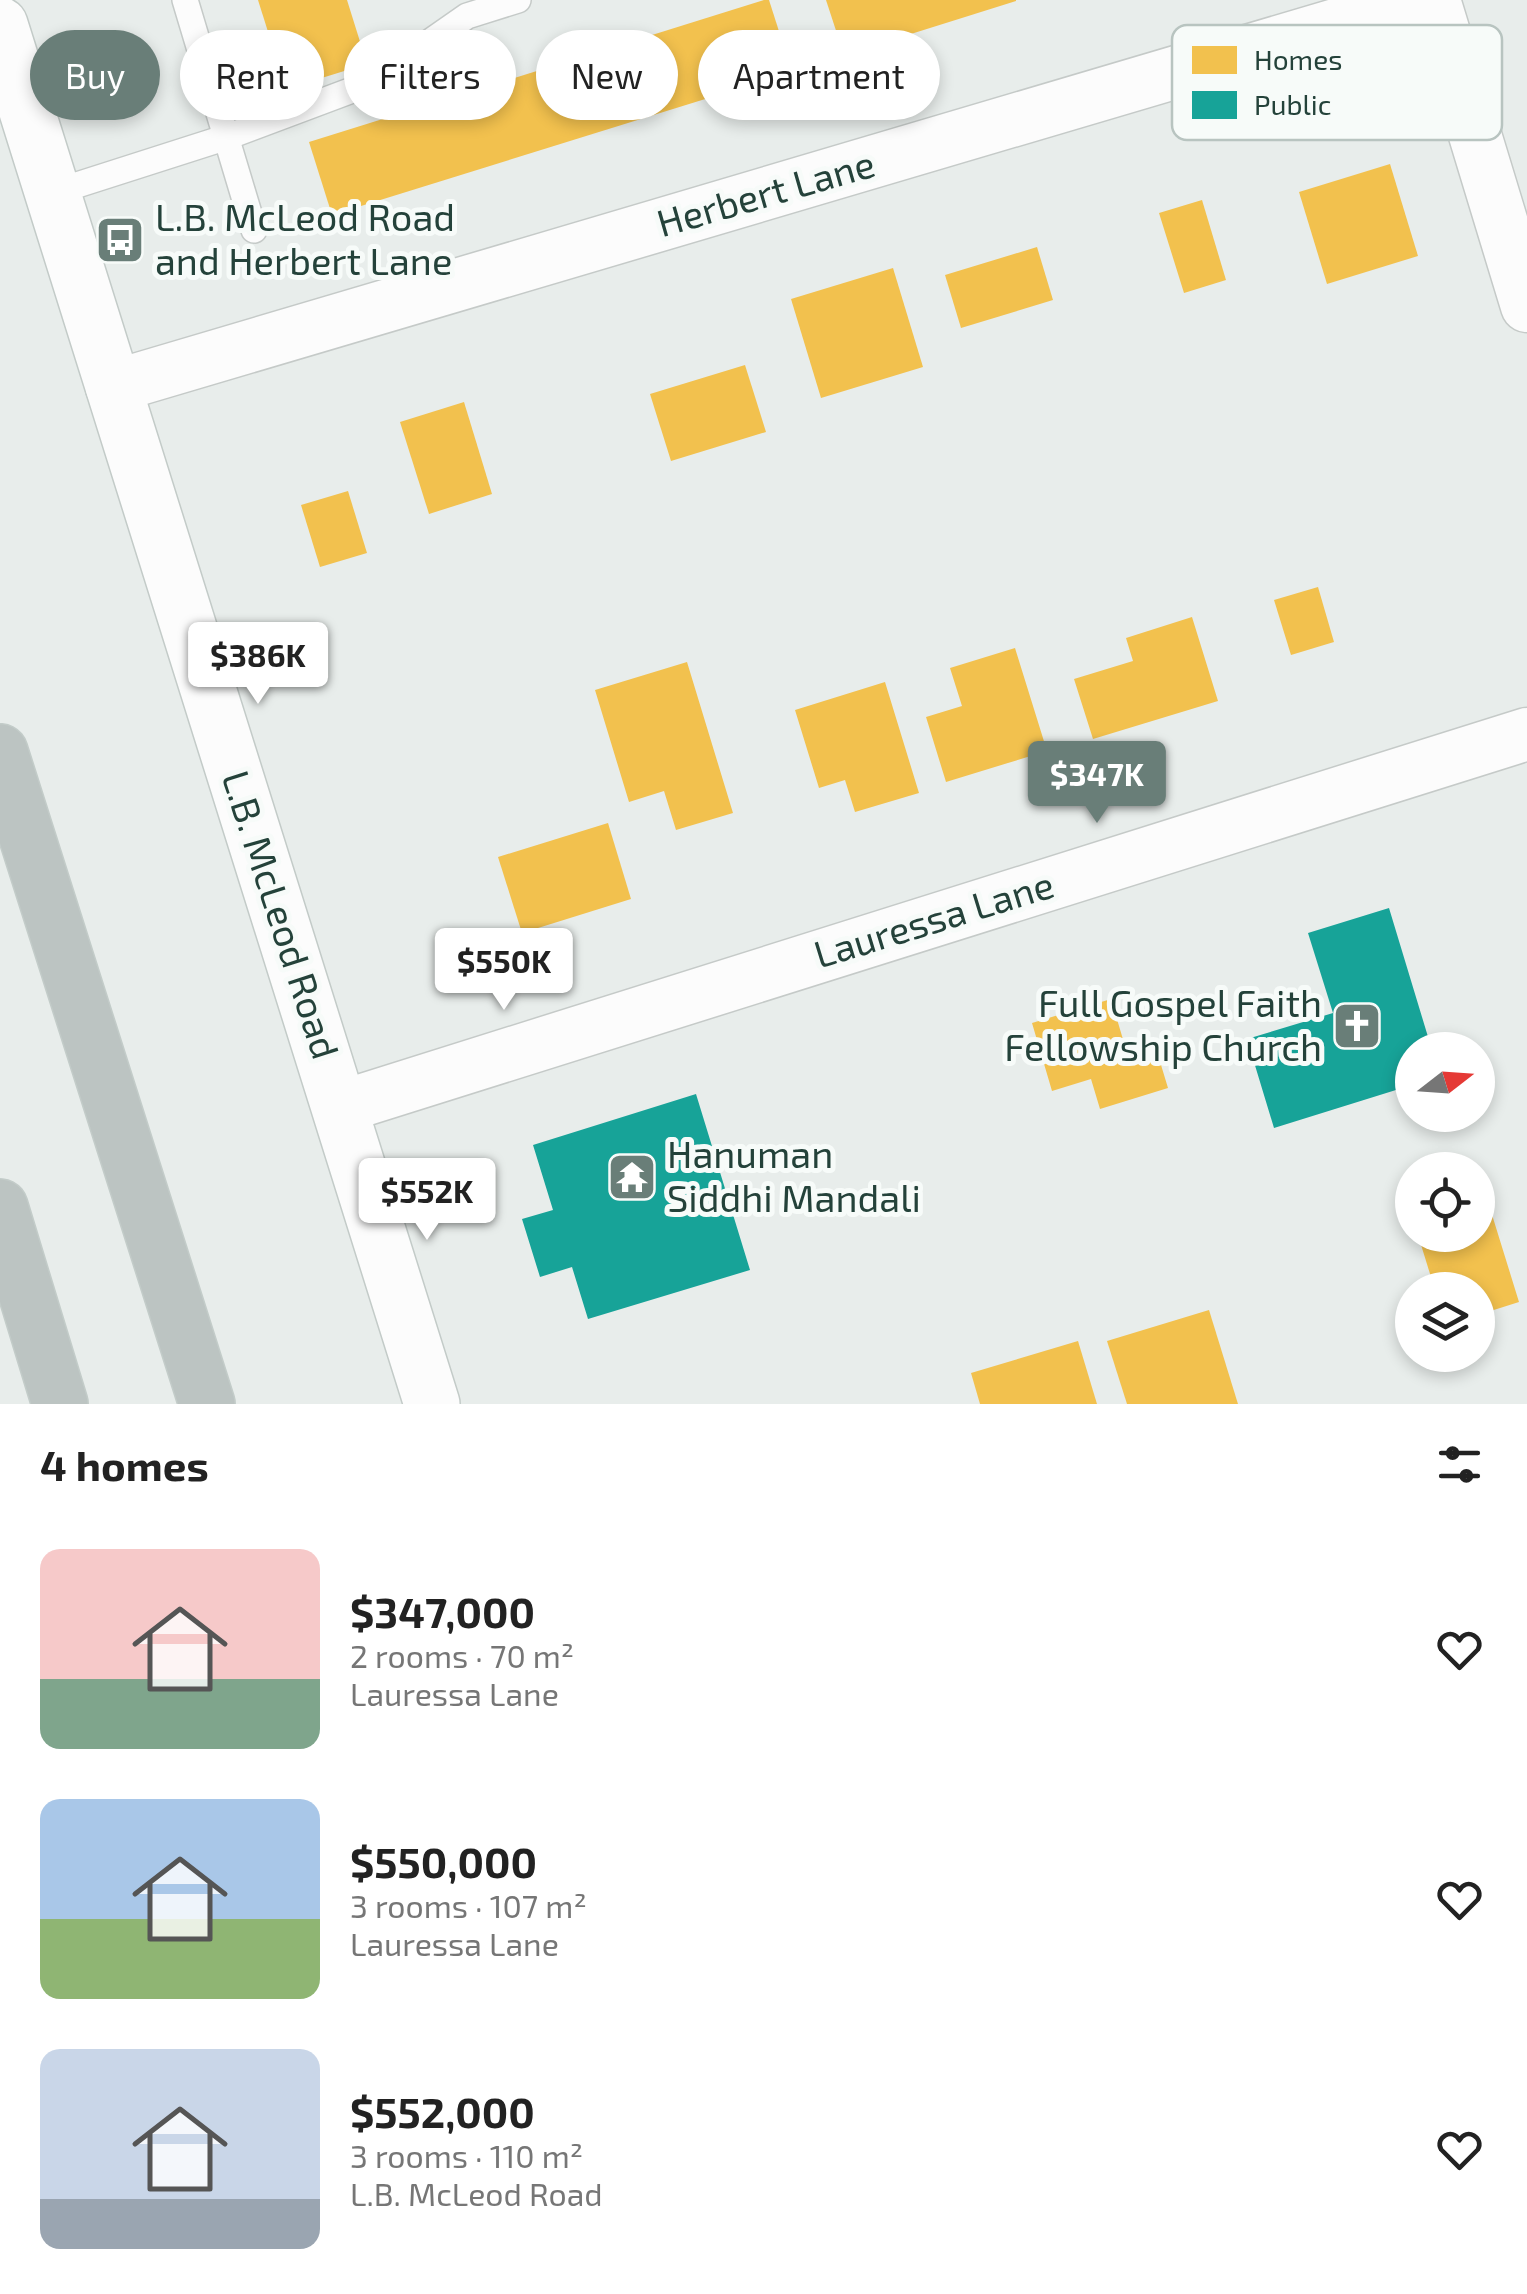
<!DOCTYPE html>
<html lang="en">
<head>
<meta charset="utf-8">
<style>
  :root { --surface:#fff; --page:#f2f2f2; --text:#222; --muted:#767676; --accent:#697e78 }
  body { margin:0; font-family:"Exo 2",sans-serif; background:var(--page); color:var(--text); height:100vh; display:flex; flex-direction:column; font-size:38px; white-space:nowrap }
  * { box-sizing:border-box; margin:0 }
  p { font-size:32px; color:var(--muted) }
  .icon { flex:none; width:55px; height:55px; fill:none; stroke:currentColor; stroke-width:2; stroke-linecap:round; stroke-linejoin:round }
  .map { position:relative; height:1404px; overflow:hidden }
  .drawer { display:flex; flex-direction:column; background:var(--surface); flex:1 }
  .drawer>* { flex:none }
  .banner { position:absolute; left:30px; top:30px; width:1000px; height:90px; display:flex; gap:20px }
  .needle { width:65px; rotate:73deg }
  .tools { position:absolute; left:1395px; top:1032px; display:grid; gap:20px }
  .tools a { display:grid; place-items:center; width:100px; height:100px; border-radius:50%; background:var(--surface); box-shadow:0 5px 15px #0003; font-size:50px }
  .price { position:absolute; translate:-50% -85px; padding:0 22px; border-radius:10px; background:#fff; color:#222; font-size:32px; line-height:65px; filter:drop-shadow(0 2px 5px #0008) }
  .price::after { content:''; position:absolute; left:50%; top:60px; width:30px; height:22px; margin-left:-15px; background:inherit; clip-path:polygon(0 0,100% 0,50% 100%) }
  .price.on { background:var(--accent); color:#fff }
  ul { padding:0; list-style:none }
  li { display:flex; align-items:center; gap:30px; height:250px; padding:0 40px }
  li span { display:grid; place-items:center; flex:none; width:280px; height:200px; border-radius:20px; color:#555 }
  li>.icon { margin-inline-start:auto }
  span .icon { width:120px; height:120px; fill:#fffc; stroke-width:1 }
  li b { font-size:42px }
  h2 { display:flex; justify-content:space-between; align-items:center; height:120px; padding:0 40px; font-size:42px }
  .chip { padding:0 35px; border-radius:45px; background:var(--surface); box-shadow:0 5px 15px #0003; font-size:35px; line-height:90px }
  .chip.on { background:var(--accent); color:#fff }
  .map>svg:first-child { display:block }
  .homes { fill:#f2c14e }
  .public { fill:#17a398 }
  .lines { fill:none; stroke-linecap:round; stroke-linejoin:round }
  .lane-casing { stroke:#c5cac8; stroke-width:28 }
  .street-casing { stroke:#c5cac8; stroke-width:55 }
  .secondary-casing { stroke:#c3cbc8; stroke-width:58 }
  .highway-casing { stroke:#c3ccc9; stroke-width:58 }
  .lane { stroke:#fcfcfc; stroke-width:25 }
  .street { stroke:#fcfcfc; stroke-width:52 }
  .secondary { stroke:#fcfcfc; stroke-width:55 }
  .highway { stroke:#bcc4c2; stroke-width:55 }
  .labels { text-anchor:middle; stroke-width:10; stroke-linejoin:round; paint-order:stroke }
  .street-label { font-size:38px; fill:#24423a; stroke:#f7fbf9 }
  .poi-label { font-size:38px; fill:#24423a; stroke:#f7fbf9; text-anchor:start }
  .key { fill:#f7fbf9; stroke:#b8c4c0; stroke-width:2.5 }
  .key-label { font-size:28px; fill:#24423a }
</style>
</head>
<body>
<div class="map">
<svg width="1527" height="1404" viewBox="0 0 1527 1404">
  <rect width="100%" height="100%" fill="#e8edeb"/>
  <!-- homes -->
  <g class="homes">
    <polygon points="258,0 347,0 367,64 286,89"/>
    <polygon points="764,0 769,0 792,72 332,215 309,142"/>
    <polygon points="826,0 1016,0 1016,1 844,55"/>
    <polygon points="1390,164 1418,256 1327,284 1299,192"/>
    <polygon points="1202,200 1226,280 1184,293 1159,213"/>
    <polygon points="1037,247 1053,300 961,328 945,275"/>
    <polygon points="893,268 923,367 821,398 791,299"/>
    <polygon points="745,365 766,432 671,461 650,394"/>
    <polygon points="464,402 492,494 429,514 400,422"/>
    <polygon points="348,491 367,553 320,567 301,505"/>
    <polygon points="1318,587 1334,642 1291,655 1274,600"/>
    <polygon points="1192,617 1218,701 1093,739 1074,679 1133,661 1126,638"/>
    <polygon points="1015,648 1047,751 946,782 926,717 962,706 950,668"/>
    <polygon points="687,662 733,813 676,830 664,791 629,802 595,690"/>
    <polygon points="885,682 919,793 855,812 845,780 819,788 795,710"/>
    <polygon points="608,823 631,899 522,933 498,857"/>
    <polygon points="1111,999 1130,1063 1158,1055 1168,1088 1100,1109 1091,1079 1052,1091 1032,1023"/>
    <polygon points="1489,1205 1519,1302 1478,1315 1478,1290 1435,1290 1418,1235 1478,1235 1478,1208"/>
    <polygon points="1209,1310 1238,1404 1127,1404 1107,1341"/>
    <polygon points="1078,1341 1097,1404 980,1404 971,1373"/>
  </g>
  <!-- public -->
  <g class="public">
    <polygon points="1389,908 1432,1050 1412,1050 1412,1085 1274,1128 1247,1039 1333,1013 1308,933"/>
    <polygon points="696,1094 750,1270 588,1319 572,1267 540,1277 522,1219 553,1210 533,1145"/>
  </g>
  <g class="lines">
    <!-- lane casing -->
    <g class="lane-casing">
      <g id="lane">
        <polyline points="185,0 254,230"/>
        <polyline points="52,193 227,137 371,83 467,16 518,0"/>
      </g>
    </g>
    <!-- street casing -->
    <g class="street-casing">
      <g id="street">
        <polyline points="1434,0 1527,306"/>
        <polyline points="112,387 1420,0"/>
        <polyline points="341,1107 1527,734"/>
      </g>
    </g>
    <!-- secondary casing -->
    <g class="secondary-casing">
      <polyline id="secondary" points="0,25 432,1404"/>
    </g>
    <!-- highway casing -->
    <g class="highway-casing">
      <g id="highway">
        <polyline points="0,752 207,1404"/>
        <polyline points="0,1207 60,1404"/>
      </g>
    </g>
    <!-- lane -->
    <use href="#lane" class="lane"/>
    <!-- street -->
    <use href="#street" class="street"/>
    <!-- secondary -->
    <use href="#secondary" class="secondary"/>
    <!-- highway -->
    <use href="#highway" class="highway"/>
  </g>
  <!-- icons -->
  <defs>
    <g id="bus-square" transform="scale(2.5)"><rect x="-9" y="-9" width="18" height="18" rx="4" fill="#697e78" stroke="#f7fbf9"/><path d="M-5-6H5V4H4V6H2V4H-2V6H-4V4H-5ZM-3.5-4V0h7V-4ZM-3.5 1.2v1.5H-2V1.2ZM2 1.2v1.5H3.5V1.2Z" fill="#fff"/></g>
    <g id="church-square" transform="scale(2.5)"><rect x="-9" y="-9" width="18" height="18" rx="4" fill="#697e78" stroke="#f7fbf9"/><path d="M-1.2-6h2.4v3.5h3.3v2.4h-3.3V6h-2.4V-.1h-3.3v-2.4h3.3Z" fill="#fff"/></g>
    <g id="temple-square" transform="scale(2.5)"><rect x="-9" y="-9" width="18" height="18" rx="4" fill="#697e78" stroke="#f7fbf9"/><path d="M0-6L5-2H3V0L6.5 2.5H4V6H1.5V3h-3V6H-4V2.5H-6.5L-3 0V-2H-5Z" fill="#fff"/></g>
  </defs>
  <g fill-rule="evenodd">
    <use href="#bus-square" x="120" y="240"/>
    <use href="#church-square" x="1357" y="1026"/>
    <use href="#temple-square" x="632" y="1177"/>
  </g>
  <g class="labels">
    <!-- street labels -->
    <g class="street-label">
      <text transform="translate(766 194) rotate(-16)" y="13">Herbert Lane</text>
      <text transform="translate(280 915) rotate(72)" y="13">L.B. McLeod Road</text>
      <text transform="translate(934 920) rotate(-17)" y="13">Lauressa Lane</text>
    </g>
    <!-- poi labels -->
    <g class="poi-label">
      <text x="155" y="231">L.B. McLeod Road<tspan x="155" dy="44">and Herbert Lane</tspan></text>
      <text x="1322" y="1017" text-anchor="end">Full Gospel Faith<tspan x="1322" dy="44">Fellowship Church</tspan></text>
      <text x="667" y="1168">Hanuman<tspan x="667" dy="44">Siddhi Mandali</tspan></text>
    </g>
  </g>
  <!-- legend -->
  <rect x="1172" y="25" width="330" height="115" rx="15" class="key"/>
  <rect x="1192" y="46" width="45" height="28" fill="#f2c14e"/>
  <rect x="1192" y="91" width="45" height="28" fill="#17a398"/>
  <g class="key-label">
    <text x="1254" y="70">Homes</text>
    <text x="1254" y="115">Public</text>
  </g>
</svg>
<div class="tools">
<a><svg class="needle" viewBox="-14 -14 28 28"><path d="M0-13l5 13h-10z" fill="#e53935"/><path d="M0 13l5-13h-10z" fill="#767676"/></svg></a>
<a><svg class="icon" aria-label="locate" viewBox="0 0 24 24"><circle cx="12" cy="12" r="6"/><path d="M12 2v4M12 18v4M2 12h4M18 12h4"/></svg></a>
<a><svg class="icon" aria-label="layers" viewBox="0 0 24 24"><path d="M12 4l9 5-9 5-9-5zM3 14l9 5 9-5"/></svg></a>
</div>
<b class="price" style="left:258px;top:707px">$386K</b>
<b class="price on" style="left:1097px;top:826px">$347K</b>
<b class="price" style="left:504px;top:1013px">$550K</b>
<b class="price" style="left:427px;top:1243px">$552K</b>
<div class="banner">
<a class="chip on">Buy</a>
<a class="chip">Rent</a>
<a class="chip">Filters</a>
<a class="chip">New</a>
<a class="chip">Apartment</a>
</div>
</div>
<section class="drawer">
<h2>4 homes<svg class="icon" aria-label="filters" viewBox="0 0 24 24"><path d="M4 7h16M4 17h16"/><circle cx="9" cy="7" r="2"/><circle cx="15" cy="17" r="2"/></svg></h2>
<ul>
<li><span style="background:linear-gradient(#f6c9c9 65%,#7fa58c 0)"><svg class="icon" aria-label="home" viewBox="0 0 24 24"><path d="M3 11l9-7 9 7M6 9v11h12V9"/></svg></span><div><b>$347,000</b><p>2 rooms · 70 m²</p><p>Lauressa Lane</p></div><svg class="icon" aria-label="heart" viewBox="0 0 24 24"><path d="M12 20l-8-8c-3-5 5-10 8-4 3-6 11-1 8 4z"/></svg></li>
<li><span style="background:linear-gradient(#a9c7e8 60%,#8fb573 0)"><svg class="icon" aria-label="home" viewBox="0 0 24 24"><path d="M3 11l9-7 9 7M6 9v11h12V9"/></svg></span><div><b>$550,000</b><p>3 rooms · 107 m²</p><p>Lauressa Lane</p></div><svg class="icon" aria-label="heart" viewBox="0 0 24 24"><path d="M12 20l-8-8c-3-5 5-10 8-4 3-6 11-1 8 4z"/></svg></li>
<li><span style="background:linear-gradient(#c9d6e8 75%,#9aa5b1 0)"><svg class="icon" aria-label="home" viewBox="0 0 24 24"><path d="M3 11l9-7 9 7M6 9v11h12V9"/></svg></span><div><b>$552,000</b><p>3 rooms · 110 m²</p><p>L.B. McLeod Road</p></div><svg class="icon" aria-label="heart" viewBox="0 0 24 24"><path d="M12 20l-8-8c-3-5 5-10 8-4 3-6 11-1 8 4z"/></svg></li>
</ul>
</section>
</body>
</html>
